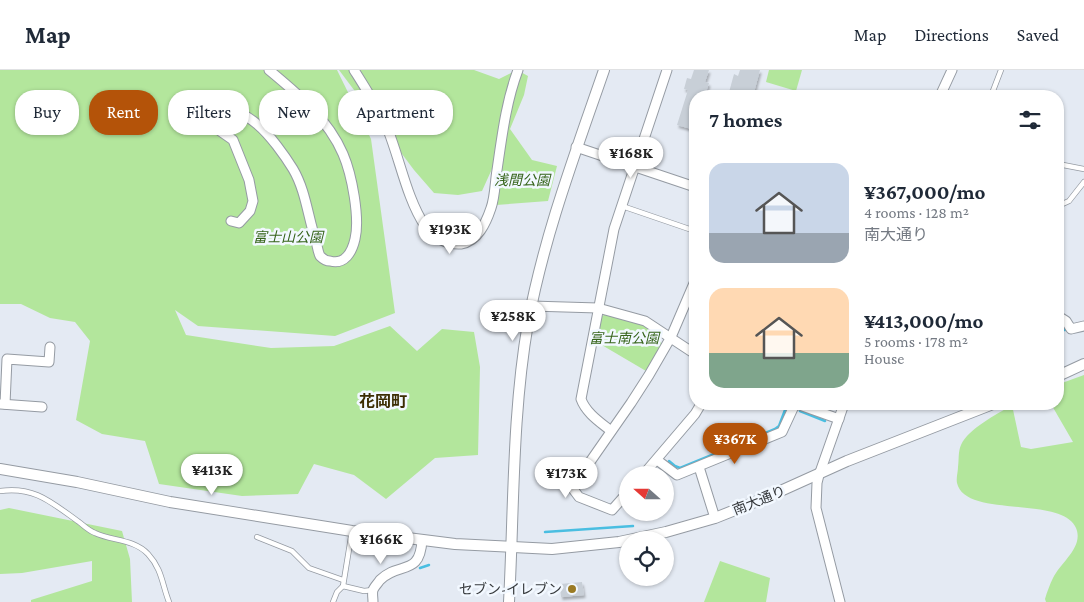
<!DOCTYPE html>
<html lang="en">
<head>
<meta charset="utf-8">
<style>
  :root { --surface:#fff; --page:#f2f2f3; --text:#1f2937; --muted:#747a83; --line:#e0e1e3; --accent:#b45309 }
  body { margin:0; font-family:"Crimson Pro","Noto Sans JP",serif; background:var(--page); color:var(--text); height:100vh; display:flex; flex-direction:column; font-size:19px; white-space:nowrap }
  * { box-sizing:border-box; margin:0 }
  p { font-size:16px; color:var(--muted) }
  .icon { flex:none; width:28px; height:28px; fill:none; stroke:currentColor; stroke-width:2; stroke-linecap:round; stroke-linejoin:round }
  .map { position:relative; flex:1; overflow:hidden }
  .panel { position:absolute; left:689px; top:20px; width:375px; height:320px; display:flex; flex-direction:column; background:var(--surface); border-radius:20px; box-shadow:0 1px 4px #0004 }
  .panel>* { flex:none }
  .top-card { position:absolute; left:15px; top:20px; width:475px; height:45px; display:flex; gap:10px }
  .needle { width:32px; rotate:291deg }
  .controls { position:absolute; left:619px; top:396px; display:grid; gap:10px }
  .controls a { display:grid; place-items:center; width:55px; height:55px; border-radius:50%; background:var(--surface); box-shadow:0 1px 4px #0004; font-size:25px }
  .price { position:absolute; translate:-50% -42px; padding:0 11px; border-radius:18px; background:#fff; color:#222; font-size:16px; line-height:32px; filter:drop-shadow(0 1px 2px #0008) }
  .price::after { content:''; position:absolute; left:50%; top:30px; width:15px; height:11px; margin-left:-8px; background:inherit; clip-path:polygon(0 0,100% 0,50% 100%) }
  .price.current { background:var(--accent); color:#fff }
  ul { padding:0; list-style:none }
  li { display:flex; align-items:center; gap:15px; height:125px; padding:0 20px }
  li span { display:grid; place-items:center; flex:none; width:140px; height:100px; border-radius:15px; color:#555 }
  li>.icon { margin-inline-start:auto }
  span .icon { width:60px; height:60px; fill:#fffc; stroke-width:1 }
  li b { font-size:21px }
  h2 { display:flex; justify-content:space-between; align-items:center; height:60px; padding:0 20px; font-size:21px }
  .pill { padding:0 18px; border-radius:20px; background:var(--surface); box-shadow:0 1px 4px #0004; font-size:18px; line-height:45px }
  .pill.current { background:var(--accent); color:#fff }
  header { display:flex; align-items:center; gap:30px; box-sizing:border-box; height:70px; padding:0 25px; background:var(--surface); border-bottom:1px solid var(--line) }
  header strong { font-size:24px }
  nav { display:flex; gap:28px; margin-inline-start:auto; font-size:18px }
  .map>svg:first-child { display:block }
  .green { fill:#b3e69c }
  .lines { fill:none; stroke-linecap:round; stroke-linejoin:round }
  .stream { stroke:#4abee1; stroke-width:2.5 }
  .building { fill:#c8cfd7; filter:url(#shadow) }
  .service-casing { stroke:#959ba3; stroke-width:6 }
  .minor-casing { stroke:#959ba3; stroke-width:11 }
  .tertiary-casing { stroke:#959ba3; stroke-width:12 }
  .service { stroke:#fff; stroke-width:4.5 }
  .minor { stroke:#fff; stroke-width:9 }
  .tertiary { stroke:#fff; stroke-width:10 }
  .poi-dot { fill:#9a7a24; stroke:#f2f8ff; stroke-width:2 }
  .labels { text-anchor:middle; stroke-width:5; stroke-linejoin:round; paint-order:stroke }
  .park-label { font-size:14px; font-style:italic; fill:#36641b; stroke:#f2f8ff }
  .street-label { font-size:14px; fill:#36393c; stroke:#f2f8ff }
  .poi-label { font-size:14px; fill:#36393c; stroke:#f2f8ff; text-anchor:end }
  .quarter-label { font-size:16px; font-weight:bold; fill:#3c2d03; stroke:#f2f8ff }
</style>
</head>
<body>
<header>
<strong>Map</strong>
<nav><a>Map</a><a>Directions</a><a>Saved</a></nav>
</header>
<div class="map">
<svg width="1084" height="532" viewBox="0 0 1084 532">
  <defs>
    <filter id="shadow"><feDropShadow dx="1.5" dy="3" stdDeviation="1" flood-color="#0004"/></filter>
  </defs>
  <rect width="100%" height="100%" fill="#e4eaf3"/>
  <!-- green -->
  <g class="green">
    <polygon points="0,0 337,0 371,69 395,243 335,266 198,256 175,240 186,265 271,278 334,276 390,256 417,281 442,259 474,262 480,297 478,385 435,388 386,429 354,405 314,394 298,424 242,426 159,414 145,371 102,364 76,350 90,271 75,252 50,248 21,234 0,234"/>
    <polygon points="339,0 474,0 499,9 517,0 528,6 524,25 510,59 532,90 557,96 548,131 496,135 506,68 482,121 458,125 434,123 414,100"/>
    <polygon points="769,0 802,0 796,21 766,12"/>
    <path d="M606 244C629 250 650 251 662 274L646 301 595 271 600 247Z"/>
    <path d="M1084 305V532H1046L1045 529C1047 522 1050 514 1053 508 1061 492 1084 477 1076 458 1062 425 965 449 957 413 956 408 958 402 958 397 959 391 958 381 961 375 969 358 996 345 1012 335L1021 377 1031 379 1073 372 1051 334H1058V318L1062 313Z"/>
    <polygon points="9,438 122,461 130,489 132,532 31,532 31,530 92,511 92,491 22,503 0,504 0,440"/>
    <polygon points="720,491 770,508 766,532 704,532"/>
  </g>
  <g class="lines">
    <!-- stream -->
    <g class="stream">
      <polyline points="1058,254 1064,257 1065,260"/>
      <polyline points="834,338 836,334"/>
      <polyline points="800,341 825,351"/>
      <polyline points="669,391 675,396 680,398 775,359 779,356 785,340"/>
      <polyline points="652,405 656,400"/>
      <polyline points="641,442 642,448"/>
      <polyline points="545,462 633,456"/>
      <polyline points="420,498 429,495"/>
    </g>
  </g>
  <!-- building -->
  <g class="building">
    <polygon points="694,0 709,0 705,12 709,13 705,26 695,26 695,60 677,55 688,20 684,19 687,8 691,9"/>
    <polygon points="740,0 760,0 753,26 728,26 734,4 738,6"/>
    <polygon points="582,512 584,525 561,527 560,514"/>
  </g>
  <g class="lines">
    <!-- service casing -->
    <g class="service-casing">
      <g id="service">
        <polyline points="991,26 1001,0"/>
        <polyline points="1058,94 1084,99"/>
        <polyline points="622,136 695,161"/>
        <polyline points="1058,136 1069,131 1084,112"/>
        <path d="M0 421C35 416 52 433 79 452 84 456 89 461 95 463 112 471 134 469 148 484 162 499 162 514 169 532"/>
        <polyline points="257,467 292,481 309,498 343,510"/>
        <polyline points="343,516 352,461"/>
        <polyline points="333,532 337,522 343,516 364,521 373,520"/>
      </g>
    </g>
    <!-- minor casing -->
    <g class="minor-casing">
      <g id="minor">
        <path d="M354 0C366 19 379 39 388 60 400 90 407 129 425 156 432 167 447 175 461 174 478 171 486 153 491 138 495 127 495 112 497 100 502 66 506 32 518 0"/>
        <polyline points="940,26 952,0"/>
        <polyline points="576,77 695,117"/>
        <path d="M231 151 239 153 250 141 253 131 249 110 233 70 200 47 196 38C199 37 203 34 206 34 221 31 247 45 258 55 270 65 285 86 293 99 306 121 308 148 316 171 317 175 318 182 320 186 322 188 326 191 330 191 345 195 352 182 355 169 360 148 352 105 343 84 328 49 298 24 269 0"/>
        <polyline points="531,236 598,238 645,251 695,284"/>
        <polyline points="1058,246 1066,251 1071,259 1084,256"/>
        <polyline points="0,334 42,337"/>
        <polyline points="5,334 7,289 49,292 50,277"/>
        <polyline points="797,334 839,349"/>
        <path d="M611 361C600 352 586 343 581 329L614 159 667 0"/>
        <polyline points="657,390 677,405 782,362 795,334"/>
        <polyline points="699,397 715,448"/>
        <polyline points="643,405 695,344 701,334"/>
        <polyline points="628,422 612,440 579,427 573,419 576,412 631,333 649,305 671,267 695,211"/>
        <path d="M373 532C373 528 372 523 373 520 374 517 378 513 380 510 399 491 420 507 422 470"/>
        <polyline points="840,532 816,438 817,413 819,405 844,334"/>
      </g>
    </g>
    <!-- tertiary casing -->
    <g class="tertiary-casing">
      <g id="tertiary">
        <polyline points="1058,306 1084,294"/>
        <polyline points="0,399 77,412 170,432 352,461 455,474 552,479 619,472 666,462 715,448 765,428 847,391 993,334"/>
        <path d="M509 532C514 439 512 345 528 253 544 166 575 84 604 0"/>
      </g>
    </g>
    <!-- service -->
    <use href="#service" class="service"/>
    <!-- minor -->
    <use href="#minor" class="minor"/>
    <!-- tertiary -->
    <use href="#tertiary" class="tertiary"/>
  </g>
  <!-- markers -->
  <circle class="poi-dot" cx="572" cy="519" r="5"/>
  <g class="labels">
    <!-- park labels -->
    <g class="park-label">
      <text x="522" y="115">浅間公園</text>
      <text x="288" y="172">富士山公園</text>
      <text x="624" y="273">富士南公園</text>
    </g>
    <!-- street labels -->
    <g class="street-label">
      <text transform="translate(759 430) rotate(-22)" y="5">南大通り</text>
    </g>
    <!-- poi labels -->
    <g class="poi-label">
      <text x="562" y="524">セブン-イレブン</text>
    </g>
    <!-- quarter labels -->
    <g class="quarter-label">
      <text x="383" y="337">花岡町</text>
    </g>
  </g>
</svg>
<div class="controls">
<a><svg class="needle" viewBox="-14 -14 28 28"><path d="M0-13l5 13h-10z" fill="#e53935"/><path d="M0 13l5-13h-10z" fill="#747a83"/></svg></a>
<a><svg class="icon" aria-label="locate" viewBox="0 0 24 24"><circle cx="12" cy="12" r="6"/><path d="M12 2v4M12 18v4M2 12h4M18 12h4"/></svg></a>
</div>
<b class="price" style="left:631px;top:109px">¥168K</b>
<b class="price" style="left:450px;top:185px">¥193K</b>
<b class="price" style="left:513px;top:272px">¥258K</b>
<b class="price current" style="left:735px;top:395px">¥367K</b>
<b class="price" style="left:212px;top:426px">¥413K</b>
<b class="price" style="left:566px;top:429px">¥173K</b>
<b class="price" style="left:381px;top:495px">¥166K</b>
<div class="top-card">
<a class="pill">Buy</a>
<a class="pill current">Rent</a>
<a class="pill">Filters</a>
<a class="pill">New</a>
<a class="pill">Apartment</a>
</div>
<section class="panel">
<h2>7 homes<svg class="icon" aria-label="filters" viewBox="0 0 24 24"><path d="M4 7h16M4 17h16"/><circle cx="9" cy="7" r="2"/><circle cx="15" cy="17" r="2"/></svg></h2>
<ul>
<li><span style="background:linear-gradient(#c9d6e8 70%,#9aa5b1 0)"><svg class="icon" aria-label="home" viewBox="0 0 24 24"><path d="M3 11l9-7 9 7M6 9v11h12V9"/></svg></span><div><b>¥367,000/mo</b><p>4 rooms · 128 m²</p><p>南大通り</p></div></li>
<li><span style="background:linear-gradient(#ffd9b3 65%,#7fa58c 0)"><svg class="icon" aria-label="home" viewBox="0 0 24 24"><path d="M3 11l9-7 9 7M6 9v11h12V9"/></svg></span><div><b>¥413,000/mo</b><p>5 rooms · 178 m²</p><p>House</p></div></li>
</ul>
</section>
</div>
</body>
</html>
